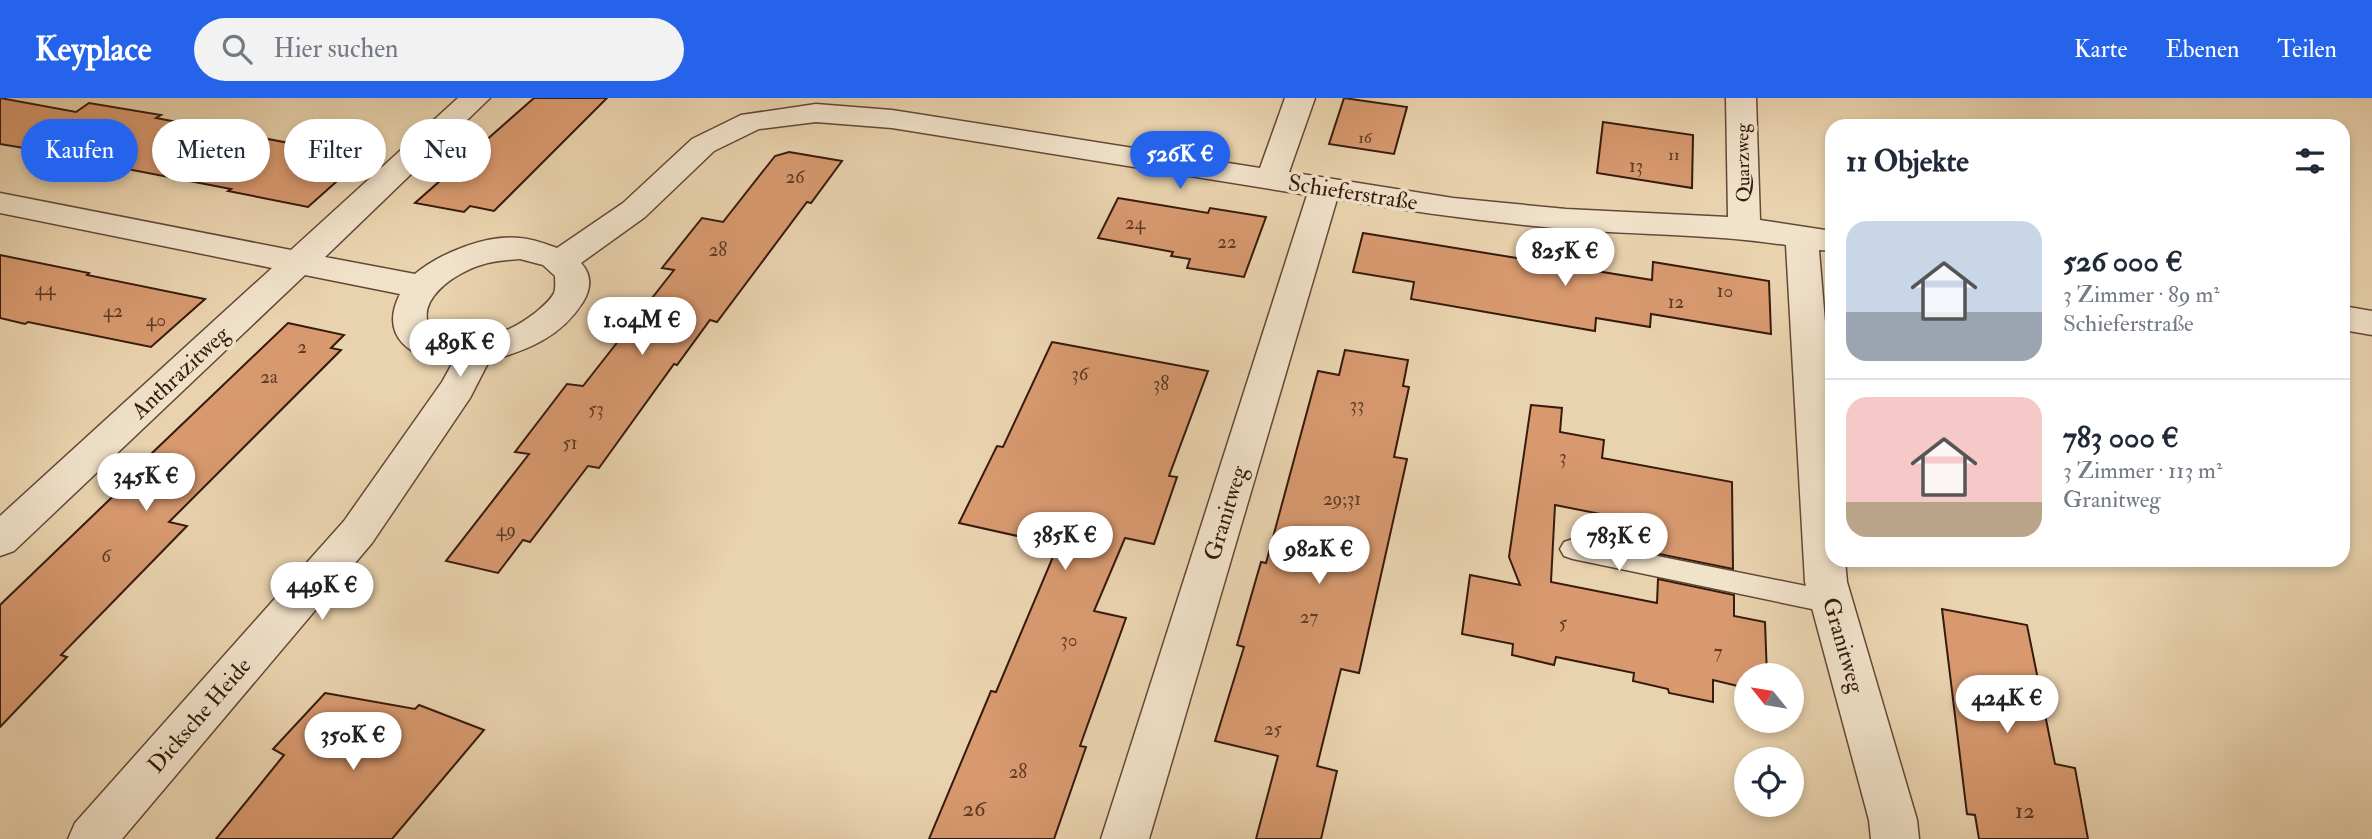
<!DOCTYPE html>
<html lang="de">
<head>
<meta charset="utf-8">
<style>
  :root { --surface:#fff; --page:#f2f2f3; --text:#1f2937; --muted:#747a83; --line:#e0e1e3; --accent:#2563eb }
  body { margin:0; font-family:"IM FELL Double Pica",serif; background:var(--page); color:var(--text); height:100vh; display:flex; flex-direction:column; font-size:26px; white-space:nowrap }
  * { box-sizing:border-box; margin:0 }
  p { font-size:23px; color:var(--muted) }
  .icon { flex:none; width:38px; height:38px; fill:none; stroke:currentColor; stroke-width:2; stroke-linecap:round; stroke-linejoin:round }
  .map { position:relative; flex:1; overflow:hidden }
  .drawer { position:absolute; left:1825px; top:21px; width:525px; height:448px; display:flex; flex-direction:column; background:var(--surface); border-radius:21px; box-shadow:0 4px 10px #0003 }
  .drawer>* { flex:none }
  .top-card { position:absolute; left:21px; top:21px; width:665px; height:63px; display:flex; gap:14px }
  .needle { width:46px; rotate:300deg }
  .fabs { position:absolute; left:1734px; top:565px; display:grid; gap:14px }
  .fabs a { display:grid; place-items:center; width:70px; height:70px; border-radius:50%; background:var(--surface); box-shadow:0 4px 10px #0003; font-size:35px }
  .price { position:absolute; translate:-50% -60px; padding:0 16px; border-radius:24px; background:#fff; color:#222; font-size:23px; line-height:46px; filter:drop-shadow(0 2px 4px #0008) }
  .price::after { content:''; position:absolute; left:50%; top:42px; width:21px; height:16px; margin-left:-10px; background:inherit; clip-path:polygon(0 0,100% 0,50% 100%) }
  .price.current { background:var(--accent); color:#fff }
  ul { padding:0; list-style:none }
  li { display:flex; align-items:center; gap:21px; height:175px; padding:0 21px }
  li+li { border-top:2px solid var(--line) }
  li span { display:grid; place-items:center; flex:none; width:196px; height:140px; border-radius:21px; color:#555 }
  li>.icon { margin-inline-start:auto }
  span .icon { width:84px; height:84px; fill:#fffc; stroke-width:1 }
  li b { font-size:30px }
  h2 { display:flex; justify-content:space-between; align-items:center; height:84px; padding:0 21px; font-size:30px }
  .pill { padding:0 24px; border-radius:32px; background:var(--surface); box-shadow:0 4px 10px #0003; font-size:24px; line-height:63px }
  .pill.current { background:var(--accent); color:#fff }
  header { display:flex; align-items:center; gap:42px; box-sizing:border-box; height:98px; padding:0 35px; background:var(--accent); color:#fff }
  header strong { font-size:33px }
  nav { display:flex; gap:38px; margin-inline-start:auto; font-size:24px }
  .search { width:490px; height:63px; background:var(--page); display:flex; align-items:center; gap:18px; box-sizing:border-box; padding:0 24px; border-radius:38px; color:var(--muted); font-size:26px }
  .map>svg:first-child { display:block }
  .building { fill:#d8996f; stroke:#361a0e; stroke-width:2 }
  .lines { fill:none; stroke-linecap:round; stroke-linejoin:round }
  .service-casing { stroke:#634836; stroke-width:3 }
  .minor-casing { stroke:#634836; stroke-width:3 }
  .service { fill:#f1e2ca; fill-rule:evenodd }
  .minor { fill:#f1e2ca; fill-rule:evenodd }
  .labels { text-anchor:middle; stroke-width:7; stroke-linejoin:round; paint-order:stroke }
  .far-number-label { font-size:16px; fill:#5e3a26 }
  .far-street-label { font-size:19px; fill:#361a0e; stroke:#f1e2ca }
  .number-label { font-size:19px; fill:#5e3a26 }
  .street-label { font-size:23px; fill:#361a0e; stroke:#f1e2ca }
  .near-number-label { font-size:23px; fill:#5e3a26 }
</style>
</head>
<body>
<header>
<strong>Keyplace</strong>
<div class="search"><svg class="icon" aria-label="search" viewBox="0 0 24 24"><circle cx="10" cy="10" r="6"/><path d="M15 15l6 6"/></svg>Hier suchen</div>
<nav><a>Karte</a><a>Ebenen</a><a>Teilen</a></nav>
</header>
<div class="map">
<svg width="2372" height="741" viewBox="0 0 2372 741">
  <rect width="100%" height="100%" fill="#e9d3ae"/>
  <filter id="stains"><feTurbulence type="fractalNoise" baseFrequency=".00286" numOctaves="4"/><feColorMatrix values="0 0 0 0 .2 0 0 0 0 .09 0 0 0 0 .02 0 0 0 .5 -.17"/></filter>
  <radialGradient id="worn" r=".72"><stop offset=".6" stop-color="#630" stop-opacity="0"/><stop offset="1" stop-color="#630" stop-opacity=".3"/></radialGradient>
  <!-- building -->
  <g class="building">
    <polygon points="0,0 76,14 89,5 161,17 156,20 364,59 308,109 228,93 231,91 127,71 131,68 0,46"/>
    <polygon points="534,0 607,0 494,113 470,108 464,114 415,105"/>
    <polygon points="1344,0 1407,9 1394,56 1329,46"/>
    <polygon points="1603,24 1693,37 1692,90 1597,75"/>
    <polygon points="789,54 842,63 811,105 807,104 717,224 710,222 677,267 674,266 599,370 588,368 530,444 523,442 498,475 446,463 529,356 515,354 567,286 583,288 674,172 662,170 702,120 723,124 775,58"/>
    <polygon points="1118,100 1208,115 1210,110 1266,119 1244,179 1187,170 1190,161 1171,158 1173,154 1098,140"/>
    <polygon points="1363,135 1652,182 1653,164 1769,183 1771,236 1651,216 1650,229 1596,220 1595,233 1411,201 1414,184 1353,174"/>
    <polygon points="0,157 89,175 87,177 205,201 151,249 28,224 25,226 0,220"/>
    <polygon points="288,225 344,237 331,250 341,252 169,424 187,428 61,557 67,559 0,629 0,507 132,380 127,379"/>
    <polygon points="1052,244 1208,273 1169,378 1177,379 1154,446 1125,440 1094,513 1126,520 1080,648 1086,649 1054,741 929,741 991,593 996,594 1058,447 959,425 997,348 1003,349"/>
    <polygon points="1345,252 1408,262 1403,288 1409,289 1394,359 1407,361 1359,575 1341,571 1317,668 1337,673 1321,741 1256,741 1278,658 1215,643 1244,549 1237,547 1261,464 1266,465 1318,273 1339,277"/>
    <polygon points="1531,307 1562,310 1560,334 1604,342 1602,360 1732,384 1733,471 1659,456 1661,428 1555,407 1551,484 1657,505 1658,481 1734,497 1734,518 1765,524 1767,578 1746,578 1746,590 1713,582 1713,604 1669,595 1668,591 1633,583 1634,575 1556,559 1554,567 1512,557 1513,546 1462,536 1470,477 1520,487 1509,459"/>
    <polygon points="1942,511 2027,527 2055,666 2075,670 2088,741 1979,741 1975,717 1967,716"/>
    <polygon points="325,595 415,611 419,607 484,632 392,741 216,741 284,657 273,651"/>
  </g>
  <g class="lines">
    <!-- service casing -->
    <g class="service-casing">
      <polygon id="service" points="1573,441 1831,493 1840,496 1844,504 1840,512 1831,515 1573,461 1564,458 1560,451 1564,444"/>
    </g>
    <!-- minor casing -->
    <g class="minor-casing">
      <g id="minor">
        <path d="M458 0H490L325 159 415 176C440 155 487 136 520 140 533 141 546 146 557 150L623 105 692 41 741 17 816 6 892 12 1260 70 1285 0H1315L1289 74 1453 100 1566 111 1728 119 1726 0H1756L1760 122 1832 133V153L1819 152 1832 308V462H1845L1847 484 1917 722 1919 741H1871L1869 722 1805 484 1786 147C1712 136 1638 137 1564 131 1488 124 1413 114 1337 101L1149 741H1101L1307 97 892 30 816 24 759 31 714 53 645 119 581 165C592 177 591 191 583 204 561 239 528 252 489 263L470 300 372 445 122 741H68L75 725 344 423 442 284 452 266C412 260 378 240 400 196L305 177 14 453 0 458V418L272 170 0 115V95L291 152ZM520 161 543 167 555 178C555 183 556 190 554 195 550 203 542 209 535 215 507 237 464 252 432 233 411 203 457 174 481 167 493 163 507 162 520 161Z"/>
        <polygon points="2343,208 2372,213 2372,237 2343,232"/>
      </g>
    </g>
    <!-- service -->
    <use href="#service" class="service"/>
    <!-- minor -->
    <use href="#minor" class="minor"/>
  </g>
  <g class="labels">
    <!-- far-number labels -->
    <g class="far-number-label">
      <text x="1365" y="45">16</text>
      <text x="1674" y="62">11</text>
    </g>
    <!-- far-street labels -->
    <g class="far-street-label">
      <text transform="translate(1742 65) rotate(-91)" y="7">Quarzweg</text>
    </g>
    <!-- number labels -->
    <g class="number-label">
      <text x="1636" y="74">13</text>
      <text x="795" y="85">26</text>
      <text x="1135" y="131">24</text>
      <text x="1227" y="150">22</text>
      <text x="718" y="158">28</text>
      <text x="45" y="197">44</text>
      <text x="1725" y="199">10</text>
      <text x="1676" y="210">12</text>
      <text x="113" y="219">42</text>
      <text x="156" y="228">40</text>
      <text x="302" y="255">2</text>
      <text x="1080" y="282">36</text>
      <text x="269" y="285">2a</text>
      <text x="1161" y="292">38</text>
      <text x="1357" y="313">33</text>
      <text x="596" y="317">53</text>
      <text x="570" y="351">51</text>
      <text x="1563" y="365">3</text>
      <text x="1342" y="407">29;31</text>
      <text x="506" y="438">49</text>
      <text x="106" y="464">6</text>
      <text x="1309" y="525">27</text>
      <text x="1563" y="531">5</text>
      <text x="1069" y="548">30</text>
      <text x="1718" y="560">7</text>
      <text x="1273" y="637">25</text>
      <text x="1018" y="680">28</text>
    </g>
    <!-- street labels -->
    <g class="street-label">
      <text transform="translate(1353 94) rotate(9)" y="8">Schieferstraße</text>
      <text transform="translate(180 274) rotate(-43)" y="8">Anthrazitweg</text>
      <text transform="translate(1225 415) rotate(-73)" y="8">Granitweg</text>
      <text transform="translate(1844 547) rotate(74)" y="8">Granitweg</text>
      <text transform="translate(199 617) rotate(-49)" y="8">Dicksche Heide</text>
    </g>
    <!-- near-number labels -->
    <g class="near-number-label">
      <text x="974" y="718">26</text>
      <text x="2025" y="720">12</text>
    </g>
  </g>
  <rect width="100%" height="100%" filter="url(#stains)"/>
  <rect width="100%" height="100%" fill="url(#worn)"/>
</svg>
<div class="fabs">
<a><svg class="needle" viewBox="-14 -14 28 28"><path d="M0-13l5 13h-10z" fill="#e53935"/><path d="M0 13l5-13h-10z" fill="#747a83"/></svg></a>
<a><svg class="icon" aria-label="locate" viewBox="0 0 24 24"><circle cx="12" cy="12" r="6"/><path d="M12 2v4M12 18v4M2 12h4M18 12h4"/></svg></a>
</div>
<b class="price current" style="left:1180px;top:93px">526K €</b>
<b class="price" style="left:1565px;top:190px">825K €</b>
<b class="price" style="left:642px;top:259px">1.04M €</b>
<b class="price" style="left:460px;top:281px">489K €</b>
<b class="price" style="left:146px;top:415px">345K €</b>
<b class="price" style="left:1065px;top:474px">385K €</b>
<b class="price" style="left:1619px;top:475px">783K €</b>
<b class="price" style="left:1319px;top:488px">982K €</b>
<b class="price" style="left:322px;top:524px">449K €</b>
<b class="price" style="left:2007px;top:637px">424K €</b>
<b class="price" style="left:353px;top:674px">350K €</b>
<div class="top-card">
<a class="pill current">Kaufen</a>
<a class="pill">Mieten</a>
<a class="pill">Filter</a>
<a class="pill">Neu</a>
</div>
<section class="drawer">
<h2>11 Objekte<svg class="icon" aria-label="filters" viewBox="0 0 24 24"><path d="M4 7h16M4 17h16"/><circle cx="9" cy="7" r="2"/><circle cx="15" cy="17" r="2"/></svg></h2>
<ul>
<li><span style="background:linear-gradient(#c9d6e8 65%,#9aa5b1 0)"><svg class="icon" aria-label="home" viewBox="0 0 24 24"><path d="M3 11l9-7 9 7M6 9v11h12V9"/></svg></span><div><b>526 000 €</b><p>3 Zimmer · 89 m²</p><p>Schieferstraße</p></div></li>
<li><span style="background:linear-gradient(#f6c9c9 75%,#b9a48a 0)"><svg class="icon" aria-label="home" viewBox="0 0 24 24"><path d="M3 11l9-7 9 7M6 9v11h12V9"/></svg></span><div><b>783 000 €</b><p>3 Zimmer · 113 m²</p><p>Granitweg</p></div></li>
</ul>
</section>
</div>
</body>
</html>
